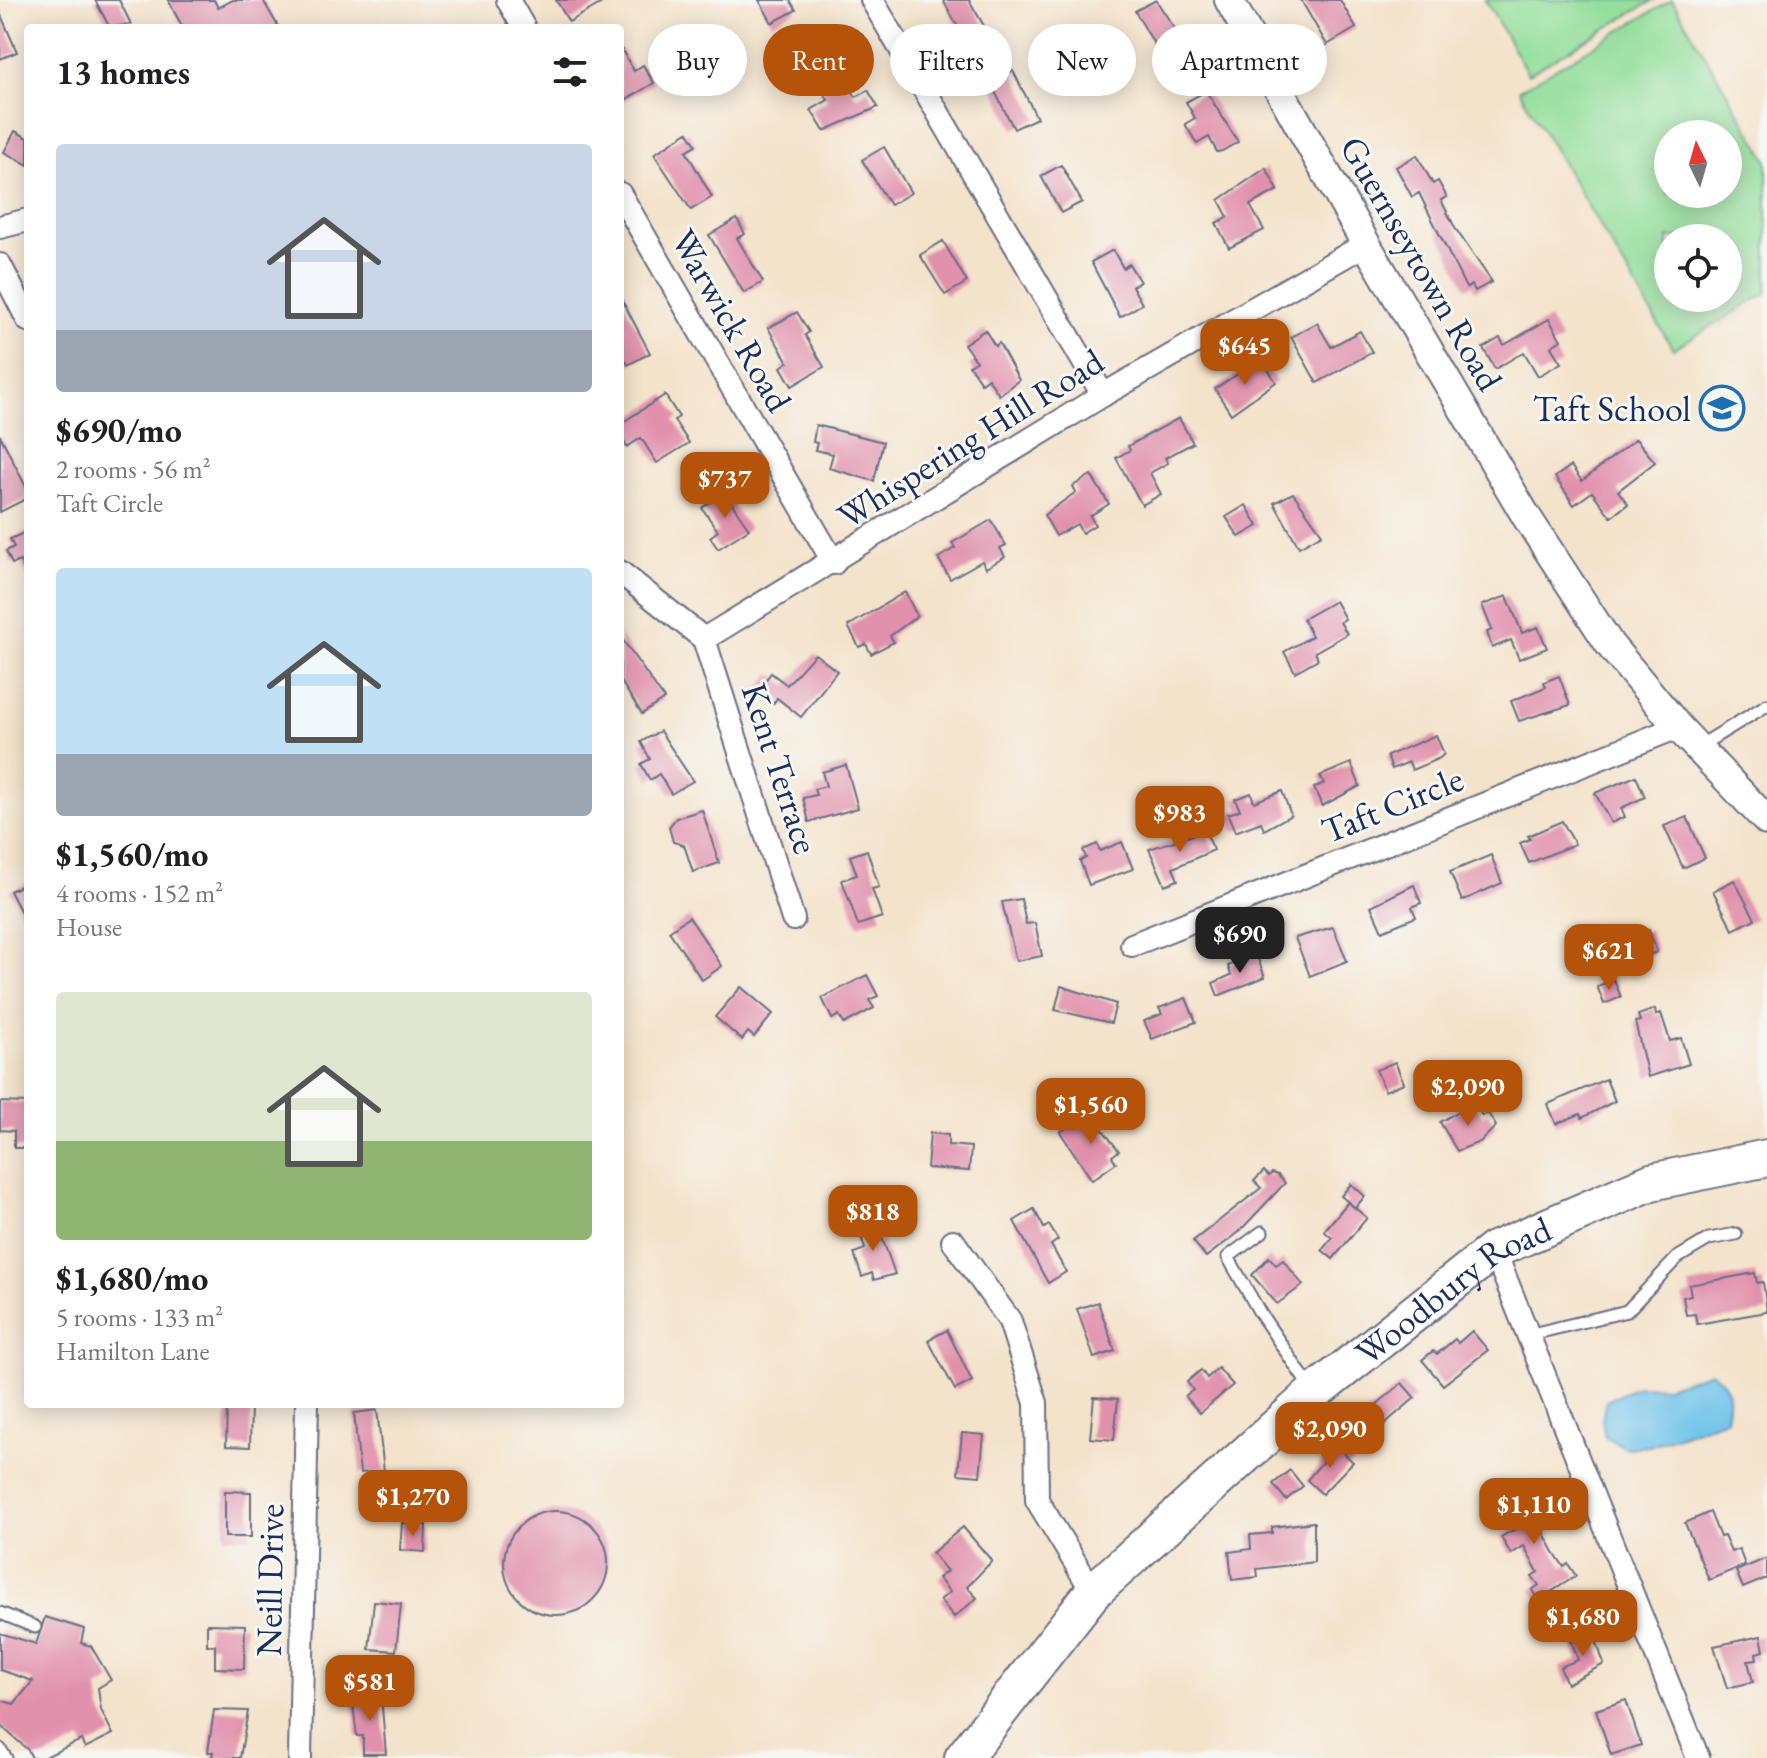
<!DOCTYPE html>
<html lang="en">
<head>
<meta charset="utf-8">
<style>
  :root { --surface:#fff; --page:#f6f6f6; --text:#202124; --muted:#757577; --accent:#b45309 }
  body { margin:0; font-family:"EB Garamond",serif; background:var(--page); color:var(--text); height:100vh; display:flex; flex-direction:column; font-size:30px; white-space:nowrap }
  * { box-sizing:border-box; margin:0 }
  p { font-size:26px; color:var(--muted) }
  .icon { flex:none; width:44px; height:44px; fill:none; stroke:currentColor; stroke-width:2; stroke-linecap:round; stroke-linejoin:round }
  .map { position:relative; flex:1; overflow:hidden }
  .side { position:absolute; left:24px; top:24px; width:600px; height:1384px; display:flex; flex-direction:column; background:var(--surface); border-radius:8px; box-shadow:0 4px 20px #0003 }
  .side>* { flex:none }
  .banner { position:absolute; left:648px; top:24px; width:760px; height:72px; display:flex; gap:16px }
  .needle { width:52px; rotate:355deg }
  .tools { position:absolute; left:1654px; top:120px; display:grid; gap:16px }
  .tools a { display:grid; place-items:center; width:88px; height:88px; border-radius:50%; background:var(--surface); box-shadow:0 4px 20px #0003; font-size:40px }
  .price { position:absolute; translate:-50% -68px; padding:0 18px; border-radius:16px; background:var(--accent); color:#fff; font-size:26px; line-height:52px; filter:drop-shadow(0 2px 4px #0008) }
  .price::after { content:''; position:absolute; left:50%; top:48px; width:24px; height:18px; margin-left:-12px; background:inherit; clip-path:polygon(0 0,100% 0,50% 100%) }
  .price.selected { background:#222; color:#fff }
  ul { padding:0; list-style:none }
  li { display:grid; align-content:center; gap:16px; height:424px; padding:0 32px }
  li span { display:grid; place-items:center; height:248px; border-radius:8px; color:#555 }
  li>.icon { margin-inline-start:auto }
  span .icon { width:144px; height:144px; fill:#fffc; stroke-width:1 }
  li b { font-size:34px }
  h2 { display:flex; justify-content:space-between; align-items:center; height:96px; padding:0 32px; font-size:34px }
  .tag { padding:0 28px; border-radius:36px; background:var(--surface); box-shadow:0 4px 20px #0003; font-size:28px; line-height:72px }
  .tag.selected { background:var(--accent); color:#fff }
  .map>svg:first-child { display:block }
  .green { fill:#94df9c; stroke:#58877d; stroke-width:2; fill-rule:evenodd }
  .water { fill:#6dc2ea; stroke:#4478a4; stroke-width:2 }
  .building { fill:#e191ac }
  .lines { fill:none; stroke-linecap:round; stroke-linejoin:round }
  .service-casing { stroke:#676e84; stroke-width:15 }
  .minor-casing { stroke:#676e84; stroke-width:26 }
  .tertiary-casing { stroke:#676e84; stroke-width:32 }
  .primary-casing { stroke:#676e84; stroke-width:40 }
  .service { stroke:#fff; stroke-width:11 }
  .minor { stroke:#fff; stroke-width:22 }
  .tertiary { stroke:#fff; stroke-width:28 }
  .primary { stroke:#fff; stroke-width:36 }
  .labels { text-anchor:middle; stroke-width:6; stroke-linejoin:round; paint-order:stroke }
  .street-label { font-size:36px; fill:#1b2f5e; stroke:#f6f6f2 }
  .poi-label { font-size:36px; fill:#1b2f5e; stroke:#f6f6f2; text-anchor:end }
</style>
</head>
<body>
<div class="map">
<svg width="1767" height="1758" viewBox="0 0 1767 1758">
  <rect width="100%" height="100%" fill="#f6f6f2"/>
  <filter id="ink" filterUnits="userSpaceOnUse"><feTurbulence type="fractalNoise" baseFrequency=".0125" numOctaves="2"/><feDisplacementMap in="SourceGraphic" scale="16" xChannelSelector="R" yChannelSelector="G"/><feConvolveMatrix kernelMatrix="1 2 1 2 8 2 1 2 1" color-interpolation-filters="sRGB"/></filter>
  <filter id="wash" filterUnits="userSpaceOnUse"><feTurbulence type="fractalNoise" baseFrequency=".006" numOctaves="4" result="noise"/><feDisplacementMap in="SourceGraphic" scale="32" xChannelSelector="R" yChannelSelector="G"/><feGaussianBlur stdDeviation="1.8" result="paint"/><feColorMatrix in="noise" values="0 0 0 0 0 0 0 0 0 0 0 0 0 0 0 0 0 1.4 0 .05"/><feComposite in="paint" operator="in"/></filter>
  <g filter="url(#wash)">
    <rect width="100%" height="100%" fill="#f4e3cb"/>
    <!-- green -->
    <g class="green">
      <polygon points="1485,0 1654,0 1528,74"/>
      <path d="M1672 0 1767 160V293L1673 349 1519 90ZM1728 134V194H1668V134ZM1728 238V298H1668V238Z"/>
    </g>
    <!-- water -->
    <path class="water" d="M1711 1372C1731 1385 1730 1396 1726 1419L1649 1446 1626 1448 1605 1437 1602 1419 1606 1401 1638 1386 1666 1387Z"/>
    <g id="blocks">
      <!-- building -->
      <g class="building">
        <polygon points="95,0 119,0 131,24 110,28"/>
        <polygon points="168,0 214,0 218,8 233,0 263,0 279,28 183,28"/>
        <polygon points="556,0 607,0 569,22"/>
        <polygon points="759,0 790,0 796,10 772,23"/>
        <polygon points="943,0 969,0 984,26 964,38"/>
        <polygon points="1156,0 1184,43 1161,56 1135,11"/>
        <polygon points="1301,0 1340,0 1356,28 1327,45"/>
        <polygon points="0,13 17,52 0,59"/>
        <polygon points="620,47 634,71 643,65 654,83 620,103"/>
        <polygon points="837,68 856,97 868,90 878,107 824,131 811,110 828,100 816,81"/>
        <polygon points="1013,71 1037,118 1014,129 990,82"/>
        <polygon points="1206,91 1238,142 1222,151 1217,152 1209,137 1197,144 1185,124 1195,118 1186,102"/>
        <polygon points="15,131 28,138 28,165 4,152"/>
        <polygon points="688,132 696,145 686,151 712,197 691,210 654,154"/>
        <polygon points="884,147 911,193 890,205 862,160"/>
        <polygon points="1417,155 1433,184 1438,181 1447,197 1441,200 1455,228 1492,282 1475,291 1472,285 1466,288 1419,193 1412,197 1396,167"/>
        <polygon points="1061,165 1082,202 1061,213 1041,176"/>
        <polygon points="1266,168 1278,190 1250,205 1264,230 1229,248 1216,223 1228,217 1219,200"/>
        <polygon points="737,219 745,234 737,238 763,282 744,293 709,235"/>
        <polygon points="943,241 967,282 945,295 920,255"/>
        <polygon points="1113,250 1123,268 1129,264 1140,282 1132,286 1142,304 1120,317 1091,262"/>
        <polygon points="620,296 650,353 628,365 620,350"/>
        <polygon points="797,312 809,332 805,335 824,367 792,386 781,367 788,362 768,328"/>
        <polygon points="1549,319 1561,340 1551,347 1561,363 1538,376 1524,352 1495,369 1483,348 1500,338 1504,345"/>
        <polygon points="1317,323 1331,347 1360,331 1372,352 1317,383 1291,337"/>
        <polygon points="985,330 995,346 999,343 1019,380 999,395 988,378 981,383 969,365 976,361 964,344"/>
        <polygon points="1264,363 1276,382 1231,414 1215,389 1250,366 1253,370"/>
        <polygon points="665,395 679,417 674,420 689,443 657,463 641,438 627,447 620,436 620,424"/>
        <polygon points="1179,418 1193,443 1165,458 1168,463 1150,473 1161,494 1142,505 1116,458 1130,450 1128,446"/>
        <polygon points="816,425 883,442 874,481 829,468 833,454 815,450 817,443 813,442"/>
        <polygon points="0,435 28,491 28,498 0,512"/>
        <polygon points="1636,439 1655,462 1618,491 1628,504 1611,517 1592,492 1574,505 1555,477 1571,466 1582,481"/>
        <polygon points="1091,475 1109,504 1090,516 1095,525 1082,533 1077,524 1056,536 1044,515 1076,492 1073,486"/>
        <polygon points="724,492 749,529 718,549 710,537 718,531 702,508"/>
        <polygon points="1293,493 1322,534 1299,547 1274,503"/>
        <polygon points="1246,505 1258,526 1239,537 1226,517"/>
        <polygon points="991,520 1006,545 1000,548 1005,557 986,568 982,561 950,579 938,558 955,548 952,543"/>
        <polygon points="28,531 28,578 20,561 12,564 6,551 14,547 10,539"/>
        <polygon points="905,592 917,616 890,636 894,642 871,654 866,644 859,647 848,626"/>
        <polygon points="1507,596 1522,633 1538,627 1547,648 1519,659 1511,640 1492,648 1487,632 1492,630 1482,605"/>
        <polygon points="1335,601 1345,619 1340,622 1347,634 1315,652 1318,659 1295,672 1284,652 1312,636 1303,619"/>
        <polygon points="620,636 664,699 642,714 620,680"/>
        <polygon points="815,654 837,671 801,717 777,698 773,704 757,691 771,673 787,685"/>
        <polygon points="1559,676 1570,705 1519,721 1511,701 1546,687 1544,682"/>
        <polygon points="660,731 693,781 671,794 659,774 650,780 641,764 650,759 641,742"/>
        <polygon points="1436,735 1444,754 1440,758 1412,770 1409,762 1392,769 1387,756"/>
        <polygon points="1351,763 1360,786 1322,806 1314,788 1324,783 1320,776"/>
        <polygon points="846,765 858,808 809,822 803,798 816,795 814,789 826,786 822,772"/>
        <polygon points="1636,776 1645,797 1621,808 1625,817 1611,823 1595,793"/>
        <polygon points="1282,791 1291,815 1264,830 1261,822 1235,832 1228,814 1240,810 1235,799 1251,793 1254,802"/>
        <polygon points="702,810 719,863 693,872 684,845 673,842 669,827 676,818"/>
        <polygon points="1687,817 1705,858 1683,868 1664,826"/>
        <polygon points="1562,821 1575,844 1529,863 1520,843 1530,839 1528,836"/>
        <polygon points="1205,831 1214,850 1173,868 1178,880 1165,885 1149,849"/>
        <polygon points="1122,842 1133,869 1089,885 1080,861 1086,858 1083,850 1097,844 1100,851"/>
        <polygon points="867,850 879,887 872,889 882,917 858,925 842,880 857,875 850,856"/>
        <polygon points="1491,855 1502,883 1462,901 1450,872"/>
        <polygon points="1734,880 1755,919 1733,930 1713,891"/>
        <polygon points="28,882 28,926 10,891"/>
        <polygon points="1414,885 1421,903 1412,907 1416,917 1382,931 1371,906"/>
        <polygon points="1021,899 1026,924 1035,923 1042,956 1016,961 1002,902"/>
        <polygon points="689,917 722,966 702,980 669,931"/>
        <polygon points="1333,927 1347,961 1310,976 1295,938"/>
        <polygon points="1649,930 1657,952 1616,968 1608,945"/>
        <polygon points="1256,954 1265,977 1218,996 1213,983 1231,975 1228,966"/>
        <polygon points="867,975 878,996 869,1000 874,1008 844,1024 839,1015 832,1019 822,998"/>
        <polygon points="1614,980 1621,997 1604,1004 1597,986"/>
        <polygon points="1061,986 1116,1004 1111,1023 1055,1010"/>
        <polygon points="741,987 773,1014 754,1037 748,1032 742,1040 715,1017"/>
        <polygon points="1186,998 1196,1022 1152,1039 1144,1021 1162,1014 1159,1008"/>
        <polygon points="1655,1009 1656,1015 1661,1013 1670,1041 1681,1038 1689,1064 1648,1077 1635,1022 1640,1021 1638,1015"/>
        <polygon points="1395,1062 1404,1083 1385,1091 1376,1070"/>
        <polygon points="1606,1079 1615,1101 1582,1118 1580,1114 1556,1124 1548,1104"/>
        <polygon points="0,1102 28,1103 28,1148 14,1148 14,1131 0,1130"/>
        <polygon points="1468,1106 1471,1111 1478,1108 1482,1116 1488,1113 1496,1126 1480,1142 1457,1151 1440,1122"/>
        <polygon points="1090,1113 1119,1151 1112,1156 1116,1163 1092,1180 1060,1132"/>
        <polygon points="930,1133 948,1135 948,1145 971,1147 969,1171 927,1168"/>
        <polygon points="1264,1171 1269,1176 1272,1173 1278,1175 1285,1183 1238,1233 1206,1257 1193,1241 1261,1188 1254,1181"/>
        <polygon points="1351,1184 1365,1196 1355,1208 1341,1196"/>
        <polygon points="1348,1202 1367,1218 1333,1259 1322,1250 1332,1238 1324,1231"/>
        <polygon points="1034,1209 1044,1228 1049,1225 1058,1240 1051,1245 1066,1272 1048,1283 1014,1221"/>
        <polygon points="876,1221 895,1274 874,1280 872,1273 862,1277 854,1253 865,1249 858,1227"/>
        <polygon points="1269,1257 1276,1265 1283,1260 1303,1285 1277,1304 1252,1275"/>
        <polygon points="1755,1273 1757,1283 1763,1282 1767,1312 1697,1324 1695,1314 1686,1315 1683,1297 1691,1295 1689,1285"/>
        <polygon points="1098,1302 1115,1351 1094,1358 1077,1309"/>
        <polygon points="947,1330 972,1381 955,1390 928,1340"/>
        <polygon points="1472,1331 1488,1350 1443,1385 1422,1360 1433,1351 1437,1354 1455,1339 1458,1343"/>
        <polygon points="1218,1368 1233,1385 1200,1413 1185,1396 1193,1390 1187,1382 1201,1370 1207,1378"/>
        <polygon points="1402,1383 1415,1398 1376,1431 1363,1416"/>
        <polygon points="1094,1397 1118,1399 1114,1440 1090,1438"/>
        <polygon points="227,1404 251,1404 250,1447 226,1446"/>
        <polygon points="377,1410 384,1471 360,1473 354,1413"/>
        <polygon points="962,1433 984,1435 980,1476 958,1474"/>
        <polygon points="1336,1446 1353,1462 1322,1494 1307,1480"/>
        <polygon points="1290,1470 1303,1486 1286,1500 1273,1484"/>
        <polygon points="225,1491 251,1492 251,1537 225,1537"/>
        <polygon points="1521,1491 1554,1552 1564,1567 1568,1564 1576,1576 1538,1600 1532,1590 1539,1585 1532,1576 1538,1572 1524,1546 1511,1554 1501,1537 1515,1529 1500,1503"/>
        <circle cx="556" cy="1563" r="52"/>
        <polygon points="1710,1512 1720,1537 1724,1536 1731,1552 1739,1549 1745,1565 1709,1580 1685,1523"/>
        <polygon points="1314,1522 1314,1562 1257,1569 1258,1577 1232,1580 1229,1552 1251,1549 1250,1535 1272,1533 1272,1527"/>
        <polygon points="402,1523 426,1525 425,1552 400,1550"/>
        <polygon points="963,1527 992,1561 967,1587 977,1598 954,1617 940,1600 950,1592 938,1578 947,1571 932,1553"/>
        <polygon points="1767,1558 1767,1578 1743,1588 1736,1571"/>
        <polygon points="374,1601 401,1604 396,1651 369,1649"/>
        <polygon points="45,1617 84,1629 81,1643 91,1646 111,1680 98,1688 101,1710 113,1734 85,1748 81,1740 43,1758 32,1758 28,1750 0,1725 0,1700 14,1704 33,1681 0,1670 0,1633 36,1644"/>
        <polygon points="207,1624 245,1625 244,1669 215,1668 215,1645 207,1645"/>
        <polygon points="1593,1631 1604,1664 1567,1684 1560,1667 1578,1660 1571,1640"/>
        <polygon points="1761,1636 1764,1651 1756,1653 1757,1660 1748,1661 1753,1682 1727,1688 1714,1646"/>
        <polygon points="352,1696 381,1696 386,1754 363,1754 363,1736 357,1736"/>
        <polygon points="1626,1700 1641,1745 1611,1755 1596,1710"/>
        <polygon points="214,1710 248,1711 240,1758 212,1758 213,1752 208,1752"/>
      </g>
    </g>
  </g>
  <g filter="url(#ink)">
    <use href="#blocks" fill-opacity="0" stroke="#676e84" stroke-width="2"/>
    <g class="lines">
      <!-- service casing -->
      <g class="service-casing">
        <g id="service">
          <polyline points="1698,747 1767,705"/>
          <polyline points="1262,1232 1228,1257 1260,1313 1311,1389"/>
          <polyline points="1528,1335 1627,1311 1677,1258 1709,1239 1736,1234"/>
          <polyline points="0,1613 35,1627"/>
          <polyline points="0,1749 6,1758"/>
        </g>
      </g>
      <!-- minor casing -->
      <g class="minor-casing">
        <g id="minor">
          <polyline points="508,0 524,28"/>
          <polyline points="872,0 1103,395"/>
          <polyline points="620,194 834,563"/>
          <polyline points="0,227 28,220"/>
          <polyline points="0,265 28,320"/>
          <polyline points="620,572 704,639 1103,395 1366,244"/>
          <polyline points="704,639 793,919"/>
          <polyline points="1132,945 1678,727"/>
          <polyline points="953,1241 1010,1321 1036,1403 1037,1500 1093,1592"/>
          <polyline points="1494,1250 1698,1758"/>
          <polyline points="300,1758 307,1404"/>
        </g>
      </g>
      <!-- tertiary casing -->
      <g class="tertiary-casing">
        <polyline id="tertiary" points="1229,0 1366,244 1526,516 1610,645 1678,727 1767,821"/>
      </g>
      <!-- primary casing -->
      <g class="primary-casing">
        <g id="primary">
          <path id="s1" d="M963 1758 1093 1592 1314 1393 1494 1250 1651 1182 1767 1158"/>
        </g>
      </g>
      <!-- service -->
      <use href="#service" class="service"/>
      <!-- minor -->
      <use href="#minor" class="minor"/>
      <!-- tertiary -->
      <use href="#tertiary" class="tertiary"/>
      <!-- primary -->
      <use href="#primary" class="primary"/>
    </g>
  </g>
  <!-- icons -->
  <defs>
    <g id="school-ring" transform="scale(2.3)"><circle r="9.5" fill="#f6f6f2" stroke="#1f6fb2" stroke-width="1.5"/><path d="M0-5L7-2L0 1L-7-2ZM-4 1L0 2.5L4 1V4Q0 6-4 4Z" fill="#1f6fb2"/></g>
  </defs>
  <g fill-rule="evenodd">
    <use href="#school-ring" x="1722" y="408"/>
  </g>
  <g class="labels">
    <!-- street labels -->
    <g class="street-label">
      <text transform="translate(1422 263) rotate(60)" y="13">Guernseytown Road</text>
      <text transform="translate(732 320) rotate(60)" y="13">Warwick Road</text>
      <text transform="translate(970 438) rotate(-32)" y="13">Whispering Hill Road</text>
      <text transform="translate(781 768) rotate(72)" y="13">Kent Terrace</text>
      <text transform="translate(1392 804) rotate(-22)" y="13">Taft Circle</text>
      <text dy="13" stroke="none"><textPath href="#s1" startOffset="682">Woodbury Road</textPath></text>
      <text transform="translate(269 1580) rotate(-89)" y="13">Neill Drive</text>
    </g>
    <!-- poi labels -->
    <g class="poi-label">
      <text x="1691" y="421">Taft School</text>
    </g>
  </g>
</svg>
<div class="tools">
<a><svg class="needle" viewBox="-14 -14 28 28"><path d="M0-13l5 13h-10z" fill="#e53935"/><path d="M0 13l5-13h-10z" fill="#757577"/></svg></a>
<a><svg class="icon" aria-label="locate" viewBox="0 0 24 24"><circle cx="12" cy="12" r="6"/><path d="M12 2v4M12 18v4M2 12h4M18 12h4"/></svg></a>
</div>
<b class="price" style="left:1245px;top:387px">$645</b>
<b class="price" style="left:725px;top:520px">$737</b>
<b class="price" style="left:1180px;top:854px">$983</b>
<b class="price selected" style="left:1240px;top:975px">$690</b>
<b class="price" style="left:1609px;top:992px">$621</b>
<b class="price" style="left:1468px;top:1128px">$2,090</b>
<b class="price" style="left:1091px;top:1146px">$1,560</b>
<b class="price" style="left:873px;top:1253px">$818</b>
<b class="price" style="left:1330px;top:1470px">$2,090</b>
<b class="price" style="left:413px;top:1538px">$1,270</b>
<b class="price" style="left:1534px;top:1546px">$1,110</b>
<b class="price" style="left:1583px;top:1658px">$1,680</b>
<b class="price" style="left:370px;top:1723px">$581</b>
<div class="banner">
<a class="tag">Buy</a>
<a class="tag selected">Rent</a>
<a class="tag">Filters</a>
<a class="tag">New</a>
<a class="tag">Apartment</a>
</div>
<section class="side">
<h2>13 homes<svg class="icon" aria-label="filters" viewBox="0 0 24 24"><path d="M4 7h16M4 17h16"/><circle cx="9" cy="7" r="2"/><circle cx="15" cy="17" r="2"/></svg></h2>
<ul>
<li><span style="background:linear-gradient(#c9d6e8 75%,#9aa5b1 0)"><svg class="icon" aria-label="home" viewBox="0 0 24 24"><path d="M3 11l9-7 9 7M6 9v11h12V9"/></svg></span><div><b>$690/mo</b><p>2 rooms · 56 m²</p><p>Taft Circle</p></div></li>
<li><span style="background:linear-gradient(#bfe0f5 75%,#9aa5b1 0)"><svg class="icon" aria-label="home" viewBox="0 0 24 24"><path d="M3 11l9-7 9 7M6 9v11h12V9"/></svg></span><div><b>$1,560/mo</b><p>4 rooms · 152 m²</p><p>House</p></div></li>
<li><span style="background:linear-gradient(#dfe7d0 60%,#8fb573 0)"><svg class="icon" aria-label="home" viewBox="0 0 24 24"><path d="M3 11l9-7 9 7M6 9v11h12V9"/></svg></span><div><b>$1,680/mo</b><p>5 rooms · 133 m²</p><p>Hamilton Lane</p></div></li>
</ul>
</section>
</div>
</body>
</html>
